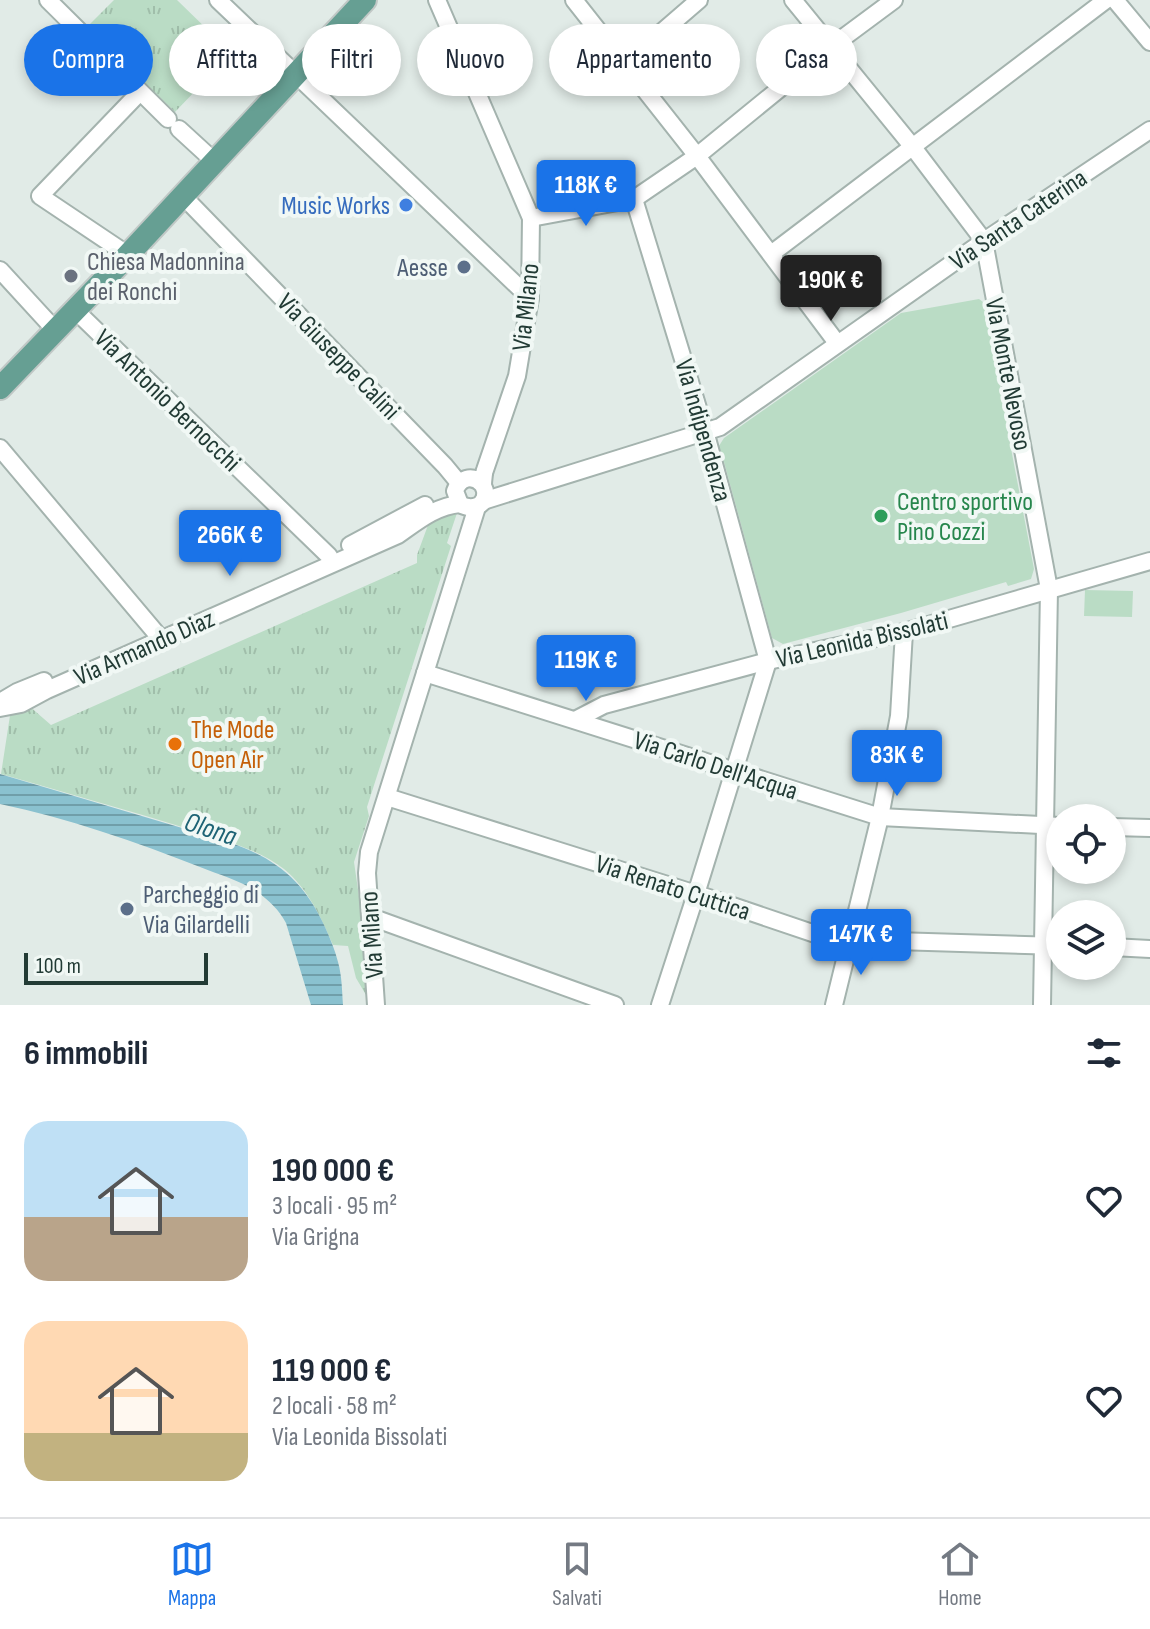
<!DOCTYPE html>
<html lang="it">
<head>
<meta charset="utf-8">
<style>
  :root { --surface:#fff; --page:#f6f6f7; --text:#1f2937; --muted:#747a83; --line:#e0e1e3; --accent:#1a73e8 }
  body { margin:0; font-family:"Sofia Sans Condensed",sans-serif; background:var(--page); color:var(--text); height:100vh; display:flex; flex-direction:column; font-size:30px; white-space:nowrap }
  * { box-sizing:border-box; margin:0 }
  p { font-size:26px; color:var(--muted) }
  .icon { flex:none; width:44px; height:44px; fill:none; stroke:currentColor; stroke-width:2; stroke-linecap:round; stroke-linejoin:round }
  .map { position:relative; height:1005px; overflow:hidden }
  .details { display:flex; flex-direction:column; background:var(--surface); flex:1 }
  .details>* { flex:none }
  .banner { position:absolute; left:24px; top:24px; width:1102px; height:72px; display:flex; gap:16px }
  .controls { position:absolute; left:1046px; top:804px; display:grid; gap:16px }
  .controls a { display:grid; place-items:center; width:80px; height:80px; border-radius:50%; background:var(--surface); box-shadow:0 4px 12px #0003; font-size:40px }
  .scale { position:absolute; left:24px; bottom:20px; width:184px; box-sizing:border-box; padding-left:8px; border:4px solid #223b35; border-top:0; font-size:22px; line-height:28px; white-space:nowrap; color:#223b35; -webkit-text-stroke:6px #f1f8f5; paint-order:stroke }
  .price { position:absolute; translate:-50% -68px; padding:0 18px; border-radius:8px; background:var(--accent); color:#fff; font-size:26px; line-height:52px; filter:drop-shadow(0 2px 4px #0008) }
  .price::after { content:''; position:absolute; left:50%; top:48px; width:24px; height:18px; margin-left:-12px; background:inherit; clip-path:polygon(0 0,100% 0,50% 100%) }
  .price.active { background:#222; color:#fff }
  ul { padding:0; list-style:none }
  li { display:flex; align-items:center; gap:24px; height:200px; padding:0 24px }
  li span { display:grid; place-items:center; flex:none; width:224px; height:160px; border-radius:24px; color:#555 }
  li>.icon { margin-inline-start:auto }
  span .icon { width:96px; height:96px; fill:#fffc; stroke-width:1 }
  li b { font-size:34px }
  h2 { display:flex; justify-content:space-between; align-items:center; height:96px; padding:0 24px; font-size:34px }
  .chip { padding:0 28px; border-radius:36px; background:var(--surface); box-shadow:0 4px 12px #0003; font-size:28px; line-height:72px }
  .chip.active { background:var(--accent); color:#fff }
  .menu { display:flex; justify-content:space-around; align-items:center; height:112px; border-top:2px solid var(--line); background:var(--surface); font-size:22px; color:var(--muted) }
  .menu a { display:grid; justify-items:center; gap:4px }
  .menu .active { color:var(--accent) }
  .map>svg:first-child { display:block }
  .grass { fill:#badcc5 }
  .park { fill:url(#park-tufts) }
  .water { fill:url(#water-rules) }
  .lines { fill:none; stroke-linecap:round; stroke-linejoin:round }
  .minor-casing { stroke:#a4b3ae; stroke-width:20 }
  .major-casing { stroke:#c1c8c6; stroke-width:26 }
  .minor { stroke:#fff; stroke-width:16 }
  .major { stroke:#669f93; stroke-width:22 }
  .shop-dot { fill:#3f7fe0; stroke:#f1f8f5; stroke-width:3 }
  .service-dot { fill:#5c6f8a; stroke:#f1f8f5; stroke-width:3 }
  .worship-dot { fill:#6b7280; stroke:#f1f8f5; stroke-width:3 }
  .leisure-dot { fill:#2e9e5b; stroke:#f1f8f5; stroke-width:3 }
  .food-dot { fill:#e8710a; stroke:#f1f8f5; stroke-width:3 }
  .labels { text-anchor:middle; stroke-width:8; stroke-linejoin:round; paint-order:stroke }
  .shop-label { font-size:26px; fill:#366cbe; stroke:#f1f8f5; text-anchor:end }
  .street-label { font-size:26px; fill:#223b35; stroke:#f1f8f5 }
  .worship-label { font-size:26px; fill:#5b616d; stroke:#f1f8f5; text-anchor:start }
  .service-label { font-size:26px; fill:#4e5e75; stroke:#f1f8f5; text-anchor:end }
  .leisure-label { font-size:26px; fill:#27864d; stroke:#f1f8f5; text-anchor:start }
  .food-label { font-size:26px; fill:#c56008; stroke:#f1f8f5; text-anchor:start }
  .water-label { font-size:28px; font-style:italic; fill:#1e6375; stroke:#f1f8f5 }
</style>
</head>
<body>
<div class="map">
<svg width="1150" height="1005" viewBox="0 0 1150 1005">
  <defs>
    <pattern id="park-tufts" width="24" height="20" patternUnits="userSpaceOnUse" patternTransform="scale(2)"><rect width="24" height="20" fill="#badcc5"/><path d="M3 7l-1-3M5 7V3M7 7l1-3M15 17l-1-3M17 17v-4M19 17l1-3" fill="none" stroke="#a0beaa"/></pattern>
    <pattern id="water-rules" width="6" height="5" patternUnits="userSpaceOnUse" patternTransform="scale(2)"><rect width="6" height="5" fill="#8ac1cf"/><path d="M0 2.5h6" fill="none" stroke="#709ea9"/></pattern>
  </defs>
  <rect width="100%" height="100%" fill="#e1ebe7"/>
  <!-- grass -->
  <g class="grass">
    <polygon points="979,299 987,305 1009,438 1034,569 1031,579 1008,586 1006,582 901,613 783,644 772,638 724,462 721,462 717,449 724,438 901,313"/>
    <polygon points="1085,590 1133,591 1132,617 1084,616"/>
  </g>
  <!-- park -->
  <g class="park">
    <polygon points="114,0 177,0 213,35 247,37 175,112 87,27"/>
    <path d="M458 510 447 543 451 546 367 807 369 816 354 862 365 938 369 1000 356 978 348 946 333 945C321 917 308 889 284 869 258 849 226 841 195 831 131 811 66 793 1 774L11 709 28 705 51 725 417 563V555L431 517Z"/>
  </g>
  <!-- water -->
  <path class="water" d="M0 774 226 841C275 858 303 879 325 927 330 938 335 950 338 962 342 976 342 991 343 1005H311L286 923C279 910 269 900 257 892 240 880 219 875 200 867 136 842 68 818 0 804Z"/>
  <g class="lines">
    <!-- minor casing -->
    <g class="minor-casing">
      <g id="minor">
        <polyline points="48,0 168,119"/>
        <polyline points="218,0 530,298"/>
        <path d="M437 0 531 218 530 298 517 376 485 470C484 472 483 482 483 485 483 487 485 489 485 491 487 508 470 510 460 504L455 491C459 478 472 474 482 484"/>
        <polyline points="574,0 697,156 837,343"/>
        <polyline points="793,0 912,146 984,241 1049,589 1042,1005"/>
        <polyline points="1115,0 1150,42"/>
        <polyline points="621,61 648,44 699,0"/>
        <polyline points="179,129 215,162"/>
        <polyline points="183,196 445,466 459,483"/>
        <polyline points="634,199 705,431 768,661 696,894 660,1005"/>
        <polyline points="531,218 634,199 697,156 832,46 894,0"/>
        <polyline points="771,254 1106,0"/>
        <polyline points="128,255 40,196 140,92"/>
        <polyline points="0,270 56,331"/>
        <polyline points="75,310 329,556"/>
        <polyline points="0,448 156,633"/>
        <polyline points="483,501 720,427 984,241 1150,130"/>
        <polyline points="350,545 425,505"/>
        <polyline points="425,673 880,817 1060,826"/>
        <polyline points="0,702 17,692 44,681"/>
        <path d="M0 708 21 704 47 690 398 535C418 521 436 506 460 504"/>
        <polyline points="575,720 604,705 768,661 904,632 1150,561"/>
        <polyline points="387,797 712,899 830,939 1060,946"/>
        <polyline points="1112,827 1150,828"/>
        <polyline points="371,917 615,1005"/>
        <polyline points="1112,947 1150,949"/>
        <polyline points="376,1005 367,873 369,852 477,507"/>
        <polyline points="834,1005 880,817 899,716 904,632"/>
      </g>
    </g>
    <!-- major casing -->
    <g class="major-casing">
      <polyline id="major" points="0,388 128,255 365,0"/>
    </g>
    <!-- minor -->
    <use href="#minor" class="minor"/>
    <!-- major -->
    <use href="#major" class="major"/>
  </g>
  <!-- markers -->
  <circle class="shop-dot" cx="406" cy="205" r="8"/>
  <g class="service-dot">
    <circle cx="464" cy="267" r="8"/>
    <circle cx="127" cy="909" r="8"/>
  </g>
  <circle class="worship-dot" cx="71" cy="276" r="8"/>
  <circle class="leisure-dot" cx="881" cy="516" r="8"/>
  <circle class="food-dot" cx="175" cy="744" r="8"/>
  <g class="labels">
    <!-- shop labels -->
    <g class="shop-label">
      <text x="390" y="214">Music Works</text>
    </g>
    <!-- street labels -->
    <g class="street-label">
      <text transform="translate(1018 219) rotate(-34)" y="9">Via Santa Caterina</text>
      <text transform="translate(525 307) rotate(-84)" y="9">Via Milano</text>
      <text transform="translate(339 356) rotate(46)" y="9">Via Giuseppe Calini</text>
      <text transform="translate(1009 374) rotate(79)" y="9">Via Monte Nevoso</text>
      <text transform="translate(168 400) rotate(44)" y="9">Via Antonio Bernocchi</text>
      <text transform="translate(704 430) rotate(74)" y="9">Via Indipendenza</text>
      <text transform="translate(862 639) rotate(-13)" y="9">Via Leonida Bissolati</text>
      <text transform="translate(144 647) rotate(-24)" y="9">Via Armando Diaz</text>
      <text transform="translate(716 765) rotate(18)" y="9">Via Carlo Dell'Acqua</text>
      <text transform="translate(673 887) rotate(18)" y="9">Via Renato Cuttica</text>
      <text transform="translate(371 935) rotate(-94)" y="9">Via Milano</text>
    </g>
    <!-- worship labels -->
    <g class="worship-label">
      <text x="87" y="270">Chiesa Madonnina<tspan x="87" dy="30">dei Ronchi</tspan></text>
    </g>
    <!-- service labels -->
    <g class="service-label">
      <text x="448" y="276">Aesse</text>
      <text x="143" y="903" text-anchor="start">Parcheggio di<tspan x="143" dy="30">Via Gilardelli</tspan></text>
    </g>
    <!-- leisure labels -->
    <g class="leisure-label">
      <text x="897" y="510">Centro sportivo<tspan x="897" dy="30">Pino Cozzi</tspan></text>
    </g>
    <!-- food labels -->
    <g class="food-label">
      <text x="191" y="738">The Mode<tspan x="191" dy="30">Open Air</tspan></text>
    </g>
    <!-- water labels -->
    <g class="water-label">
      <text transform="translate(211 828) rotate(18)" y="10">Olona</text>
    </g>
  </g>
</svg>
<div class="controls">
<a><svg class="icon" aria-label="locate" viewBox="0 0 24 24"><circle cx="12" cy="12" r="6"/><path d="M12 2v4M12 18v4M2 12h4M18 12h4"/></svg></a>
<a><svg class="icon" aria-label="layers" viewBox="0 0 24 24"><path d="M12 4l9 5-9 5-9-5zM3 14l9 5 9-5"/></svg></a>
</div>
<div class="scale">100 m</div>
<b class="price" style="left:586px;top:228px">118K €</b>
<b class="price active" style="left:831px;top:323px">190K €</b>
<b class="price" style="left:230px;top:578px">266K €</b>
<b class="price" style="left:586px;top:703px">119K €</b>
<b class="price" style="left:897px;top:798px">83K €</b>
<b class="price" style="left:861px;top:977px">147K €</b>
<div class="banner">
<a class="chip active">Compra</a>
<a class="chip">Affitta</a>
<a class="chip">Filtri</a>
<a class="chip">Nuovo</a>
<a class="chip">Appartamento</a>
<a class="chip">Casa</a>
</div>
</div>
<section class="details">
<h2>6 immobili<svg class="icon" aria-label="filters" viewBox="0 0 24 24"><path d="M4 7h16M4 17h16"/><circle cx="9" cy="7" r="2"/><circle cx="15" cy="17" r="2"/></svg></h2>
<ul>
<li><span style="background:linear-gradient(#bfe0f5 60%,#b9a48a 0)"><svg class="icon" aria-label="home" viewBox="0 0 24 24"><path d="M3 11l9-7 9 7M6 9v11h12V9"/></svg></span><div><b>190 000 €</b><p>3 locali · 95 m²</p><p>Via Grigna</p></div><svg class="icon" aria-label="heart" viewBox="0 0 24 24"><path d="M12 20l-8-8c-3-5 5-10 8-4 3-6 11-1 8 4z"/></svg></li>
<li><span style="background:linear-gradient(#ffd9b3 70%,#c2b280 0)"><svg class="icon" aria-label="home" viewBox="0 0 24 24"><path d="M3 11l9-7 9 7M6 9v11h12V9"/></svg></span><div><b>119 000 €</b><p>2 locali · 58 m²</p><p>Via Leonida Bissolati</p></div><svg class="icon" aria-label="heart" viewBox="0 0 24 24"><path d="M12 20l-8-8c-3-5 5-10 8-4 3-6 11-1 8 4z"/></svg></li>
</ul>
</section>
<nav class="menu">
<a class="active"><svg class="icon" aria-label="map" viewBox="0 0 24 24"><path d="M3 6l6-2 6 2 6-2v14l-6 2-6-2-6 2zM9 4v14M15 6v14"/></svg>Mappa</a>
<a><svg class="icon" aria-label="saved" viewBox="0 0 24 24"><path d="M7 4h10v16l-5-4-5 4z"/></svg>Salvati</a>
<a><svg class="icon" aria-label="home" viewBox="0 0 24 24"><path d="M3 11l9-7 9 7M6 9v11h12V9"/></svg>Home</a>
</nav>
</body>
</html>
